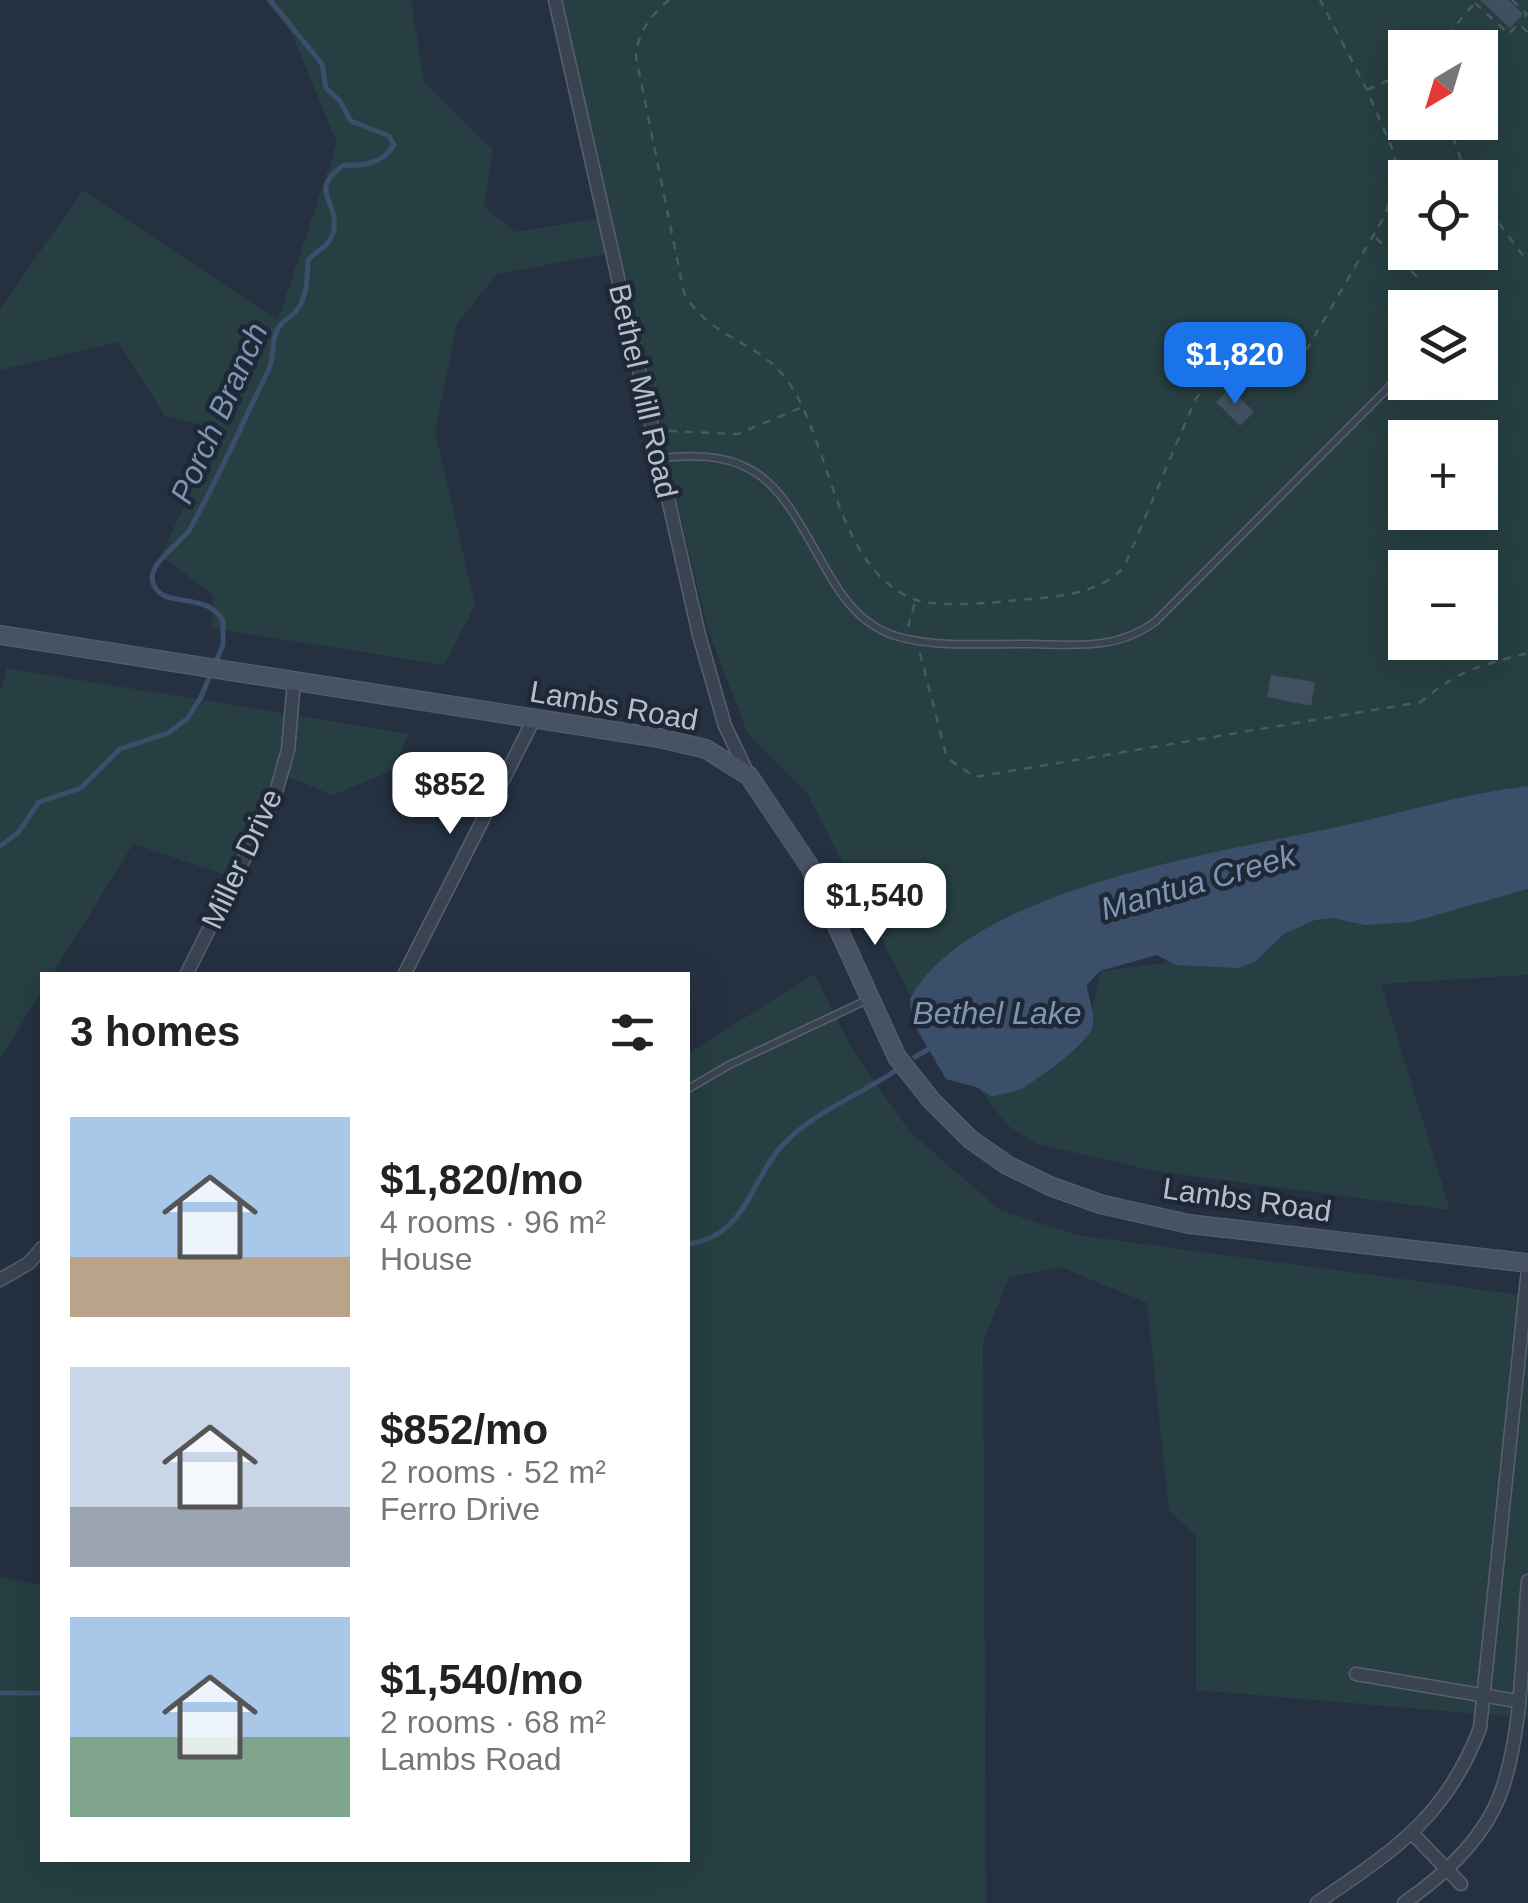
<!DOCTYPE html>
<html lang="en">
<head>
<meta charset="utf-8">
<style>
  :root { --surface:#fff; --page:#f2f2f2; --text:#222; --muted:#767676; --accent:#1a73e8 }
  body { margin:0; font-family:Arial,sans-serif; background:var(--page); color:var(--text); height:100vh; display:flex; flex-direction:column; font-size:38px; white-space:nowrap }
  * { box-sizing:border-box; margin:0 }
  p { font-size:32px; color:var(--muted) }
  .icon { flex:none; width:55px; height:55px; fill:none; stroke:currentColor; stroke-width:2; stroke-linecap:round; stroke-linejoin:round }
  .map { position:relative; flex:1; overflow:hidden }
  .details { position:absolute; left:40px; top:972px; width:650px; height:890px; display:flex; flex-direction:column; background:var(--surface); border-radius:0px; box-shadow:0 10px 40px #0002 }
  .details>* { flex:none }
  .needle { width:65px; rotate:218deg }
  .tools { position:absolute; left:1388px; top:30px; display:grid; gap:20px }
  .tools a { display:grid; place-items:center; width:110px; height:110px; border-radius:0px; background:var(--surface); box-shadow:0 10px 40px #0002; font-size:50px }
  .price { position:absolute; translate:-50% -85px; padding:0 22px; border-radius:20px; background:#fff; color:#222; font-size:32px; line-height:65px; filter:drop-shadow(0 2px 5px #0008) }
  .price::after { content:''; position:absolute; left:50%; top:60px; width:30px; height:22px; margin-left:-15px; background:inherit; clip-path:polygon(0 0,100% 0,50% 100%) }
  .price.active { background:var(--accent); color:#fff }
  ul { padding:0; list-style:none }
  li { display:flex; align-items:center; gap:30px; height:250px; padding:0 30px }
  li span { display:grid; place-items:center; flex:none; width:280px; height:200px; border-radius:0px; color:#555 }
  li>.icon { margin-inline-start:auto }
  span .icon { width:120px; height:120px; fill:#fffc; stroke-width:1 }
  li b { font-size:42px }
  h2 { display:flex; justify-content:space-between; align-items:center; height:120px; padding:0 30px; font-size:42px }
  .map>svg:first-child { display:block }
  .green { fill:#273f42; fill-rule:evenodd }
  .water { fill:#3b4f6a }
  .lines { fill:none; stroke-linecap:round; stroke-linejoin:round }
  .stream { stroke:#3b4f6a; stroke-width:5 }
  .building { fill:#415060 }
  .lane-casing { stroke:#57616e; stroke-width:9 }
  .street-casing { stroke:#57616e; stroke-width:15 }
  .secondary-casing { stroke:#57616e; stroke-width:20 }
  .path { stroke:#455c5f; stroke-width:2.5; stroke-dasharray:8 8; stroke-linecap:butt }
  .lane { stroke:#394351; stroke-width:6 }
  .street { stroke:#394351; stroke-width:12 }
  .secondary { stroke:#475264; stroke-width:18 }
  .labels { text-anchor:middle; stroke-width:9; stroke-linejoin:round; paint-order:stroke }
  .street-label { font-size:30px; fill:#b6becb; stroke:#1e2836 }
  .water-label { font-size:32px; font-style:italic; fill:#7d95b2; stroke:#1e2836 }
</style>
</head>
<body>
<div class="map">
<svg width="1528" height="1903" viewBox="0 0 1528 1903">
  <rect width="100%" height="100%" fill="#253141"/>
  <!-- green -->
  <g class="green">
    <path d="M265 0H411L424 81 493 150 484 207 516 232 609 217 555 0H1528V975L1381 984 1450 1210 1155 1171 1037 1144 1007 1125 973 1080 1087 1036 1100 971 1266 950 1119 876 911 997 807 793 748 734 708 630 617 252 497 274 457 324 435 431 475 605 444 665 212 628 213 595 161 556 219 429 165 416 118 342 0 370V309L83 190 278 320 337 143 292 34ZM1405 48H1480V122H1405ZM1405 178H1480V252H1405ZM1405 308H1480V382H1405ZM1405 438H1480V512H1405ZM1405 568H1480V642H1405Z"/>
    <polygon points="7,668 409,734 391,771 333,795 281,774 233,877 133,844 52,975 42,975 42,990 0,1059 0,692"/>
    <polygon points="814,974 854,1052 910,1132 1000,1210 1076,1235 1528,1296 1528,1718 1196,1690 1196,1535 1169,1511 1147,1303 1061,1267 1009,1277 983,1342 986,1903 0,1903 0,1577 42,1585 42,1860 688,1860 688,1054"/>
  </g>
  <!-- water -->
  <path class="water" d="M1528 786V889L1412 922 1365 925 1332 918 1315 920 1284 934 1256 961 1239 968 1175 965 1157 955 1100 971 1087 985C1088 998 1095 1012 1093 1025 1090 1043 1039 1078 1023 1088 1015 1093 1002 1093 993 1097L976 1087 946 1079 912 1021 910 999C970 887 1226 852 1341 826 1402 813 1466 793 1528 786Z"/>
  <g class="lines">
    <!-- stream -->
    <g class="stream">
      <path d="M0 846 18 833 39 802 81 788 120 749 168 733 187 719 201 697 223 645V620C204 590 162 610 153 583 146 564 181 544 190 529 219 477 242 424 268 371 275 358 270 340 279 327 283 321 291 317 296 311 308 296 307 279 308 260 318 249 330 247 334 230 339 201 307 190 344 165 364 166 382 164 394 145L389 136 351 121 339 100 326 88 322 64 270 0"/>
      <polyline points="915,1057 934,1046"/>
      <path d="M688 1244C746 1236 749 1184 780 1148 809 1114 858 1096 895 1071"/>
      <polyline points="0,1693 42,1693"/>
    </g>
  </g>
  <!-- building -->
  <g class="building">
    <polygon points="1480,0 1508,0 1523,14 1510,28"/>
    <polygon points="1230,388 1254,412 1240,426 1216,402"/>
    <polygon points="1271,675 1315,682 1311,706 1267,697"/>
  </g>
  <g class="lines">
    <!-- lane casing -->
    <g class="lane-casing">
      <g id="lane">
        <path d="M660 458C768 446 782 494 830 576 843 598 858 618 881 630 920 650 989 643 1032 644 1077 645 1118 650 1156 621L1398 378"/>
        <polyline points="688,1089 729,1065 869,999"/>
      </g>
    </g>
    <!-- street casing -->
    <g class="street-casing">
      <g id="street">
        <polyline points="555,0 699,635 725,726 748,774"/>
        <polyline points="186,975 274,799 288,750 294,681"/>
        <polyline points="404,975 534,719"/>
        <polyline points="0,1280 29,1263 42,1248"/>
        <polyline points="1356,1674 1517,1701"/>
        <polyline points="1412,1833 1461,1884"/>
        <path d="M1317 1903C1393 1851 1446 1818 1480 1728L1528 1269"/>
        <path d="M1404 1903C1443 1876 1483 1840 1500 1795 1523 1734 1522 1647 1528 1581"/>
      </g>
    </g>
    <!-- secondary casing -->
    <g class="secondary-casing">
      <polyline id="secondary" points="0,635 659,738 706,749 749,776 810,867 897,1057 931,1100 970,1139 1007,1165 1050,1186 1100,1204 1189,1224 1528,1263"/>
    </g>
    <!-- path -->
    <g class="path">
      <path d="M669 0C651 15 637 33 636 57L684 293C711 340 758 340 787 380 832 443 834 566 913 599 936 608 992 603 1018 600 1054 597 1099 595 1124 567L1195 400C1221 365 1233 360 1276 357 1288 356 1297 356 1307 349L1384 217 1391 197 1395 155 1366 88 1320 0"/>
      <polyline points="1512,0 1527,14 1519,23"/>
      <polyline points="1475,3 1509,34 1518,24 1528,32"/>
      <polyline points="1437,48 1477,0"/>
      <polyline points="1367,90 1405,73"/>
      <polyline points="1447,122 1468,178"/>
      <polyline points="1480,198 1528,262"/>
      <polyline points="1376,238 1423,282"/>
      <polyline points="669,431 738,434 800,408"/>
      <polyline points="908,627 915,602"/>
      <path d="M920 653 947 758 975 777 1421 702C1460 669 1480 666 1528 653"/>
    </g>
    <!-- lane -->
    <use href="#lane" class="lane"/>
    <!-- street -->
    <use href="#street" class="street"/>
    <!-- secondary -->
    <use href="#secondary" class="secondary"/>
  </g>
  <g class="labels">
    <!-- street labels -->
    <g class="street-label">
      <text transform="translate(643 391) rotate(77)" y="10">Bethel Mill Road</text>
      <text transform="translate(614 706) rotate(10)" y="10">Lambs Road</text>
      <text transform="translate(242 859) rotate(-65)" y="10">Miller Drive</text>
      <text transform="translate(1247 1200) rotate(8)" y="10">Lambs Road</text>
    </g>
    <!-- water labels -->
    <g class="water-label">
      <text transform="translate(219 413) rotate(-66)" y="11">Porch Branch</text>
      <text transform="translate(1198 882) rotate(-16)" y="11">Mantua Creek</text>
      <text x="997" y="1024">Bethel Lake</text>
    </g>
  </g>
</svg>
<div class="tools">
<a><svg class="needle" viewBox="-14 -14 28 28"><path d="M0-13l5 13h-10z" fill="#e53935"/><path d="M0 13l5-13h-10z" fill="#767676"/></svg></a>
<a><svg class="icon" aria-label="locate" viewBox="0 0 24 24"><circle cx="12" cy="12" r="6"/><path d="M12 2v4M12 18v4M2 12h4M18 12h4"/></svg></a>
<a><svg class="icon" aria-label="layers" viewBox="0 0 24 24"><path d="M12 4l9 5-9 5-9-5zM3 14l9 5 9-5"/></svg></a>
<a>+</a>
<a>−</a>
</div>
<b class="price active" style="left:1235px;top:407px">$1,820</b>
<b class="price" style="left:450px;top:837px">$852</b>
<b class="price" style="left:875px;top:948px">$1,540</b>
<section class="details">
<h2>3 homes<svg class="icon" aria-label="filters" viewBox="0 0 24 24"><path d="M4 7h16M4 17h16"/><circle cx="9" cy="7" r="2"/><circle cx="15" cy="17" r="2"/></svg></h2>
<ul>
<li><span style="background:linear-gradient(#a9c7e8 70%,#b9a48a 0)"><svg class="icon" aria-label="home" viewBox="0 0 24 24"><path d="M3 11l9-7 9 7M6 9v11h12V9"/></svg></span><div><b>$1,820/mo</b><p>4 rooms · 96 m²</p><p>House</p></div></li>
<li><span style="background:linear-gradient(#c9d6e8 70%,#9aa5b1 0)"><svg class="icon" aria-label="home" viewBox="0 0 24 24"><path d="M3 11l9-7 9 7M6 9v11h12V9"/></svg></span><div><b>$852/mo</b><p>2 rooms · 52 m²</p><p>Ferro Drive</p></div></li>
<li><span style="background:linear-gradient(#a9c7e8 60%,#7fa58c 0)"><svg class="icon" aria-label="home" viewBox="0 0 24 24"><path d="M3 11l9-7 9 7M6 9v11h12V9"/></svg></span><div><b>$1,540/mo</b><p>2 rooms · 68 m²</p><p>Lambs Road</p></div></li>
</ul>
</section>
</div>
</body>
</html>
